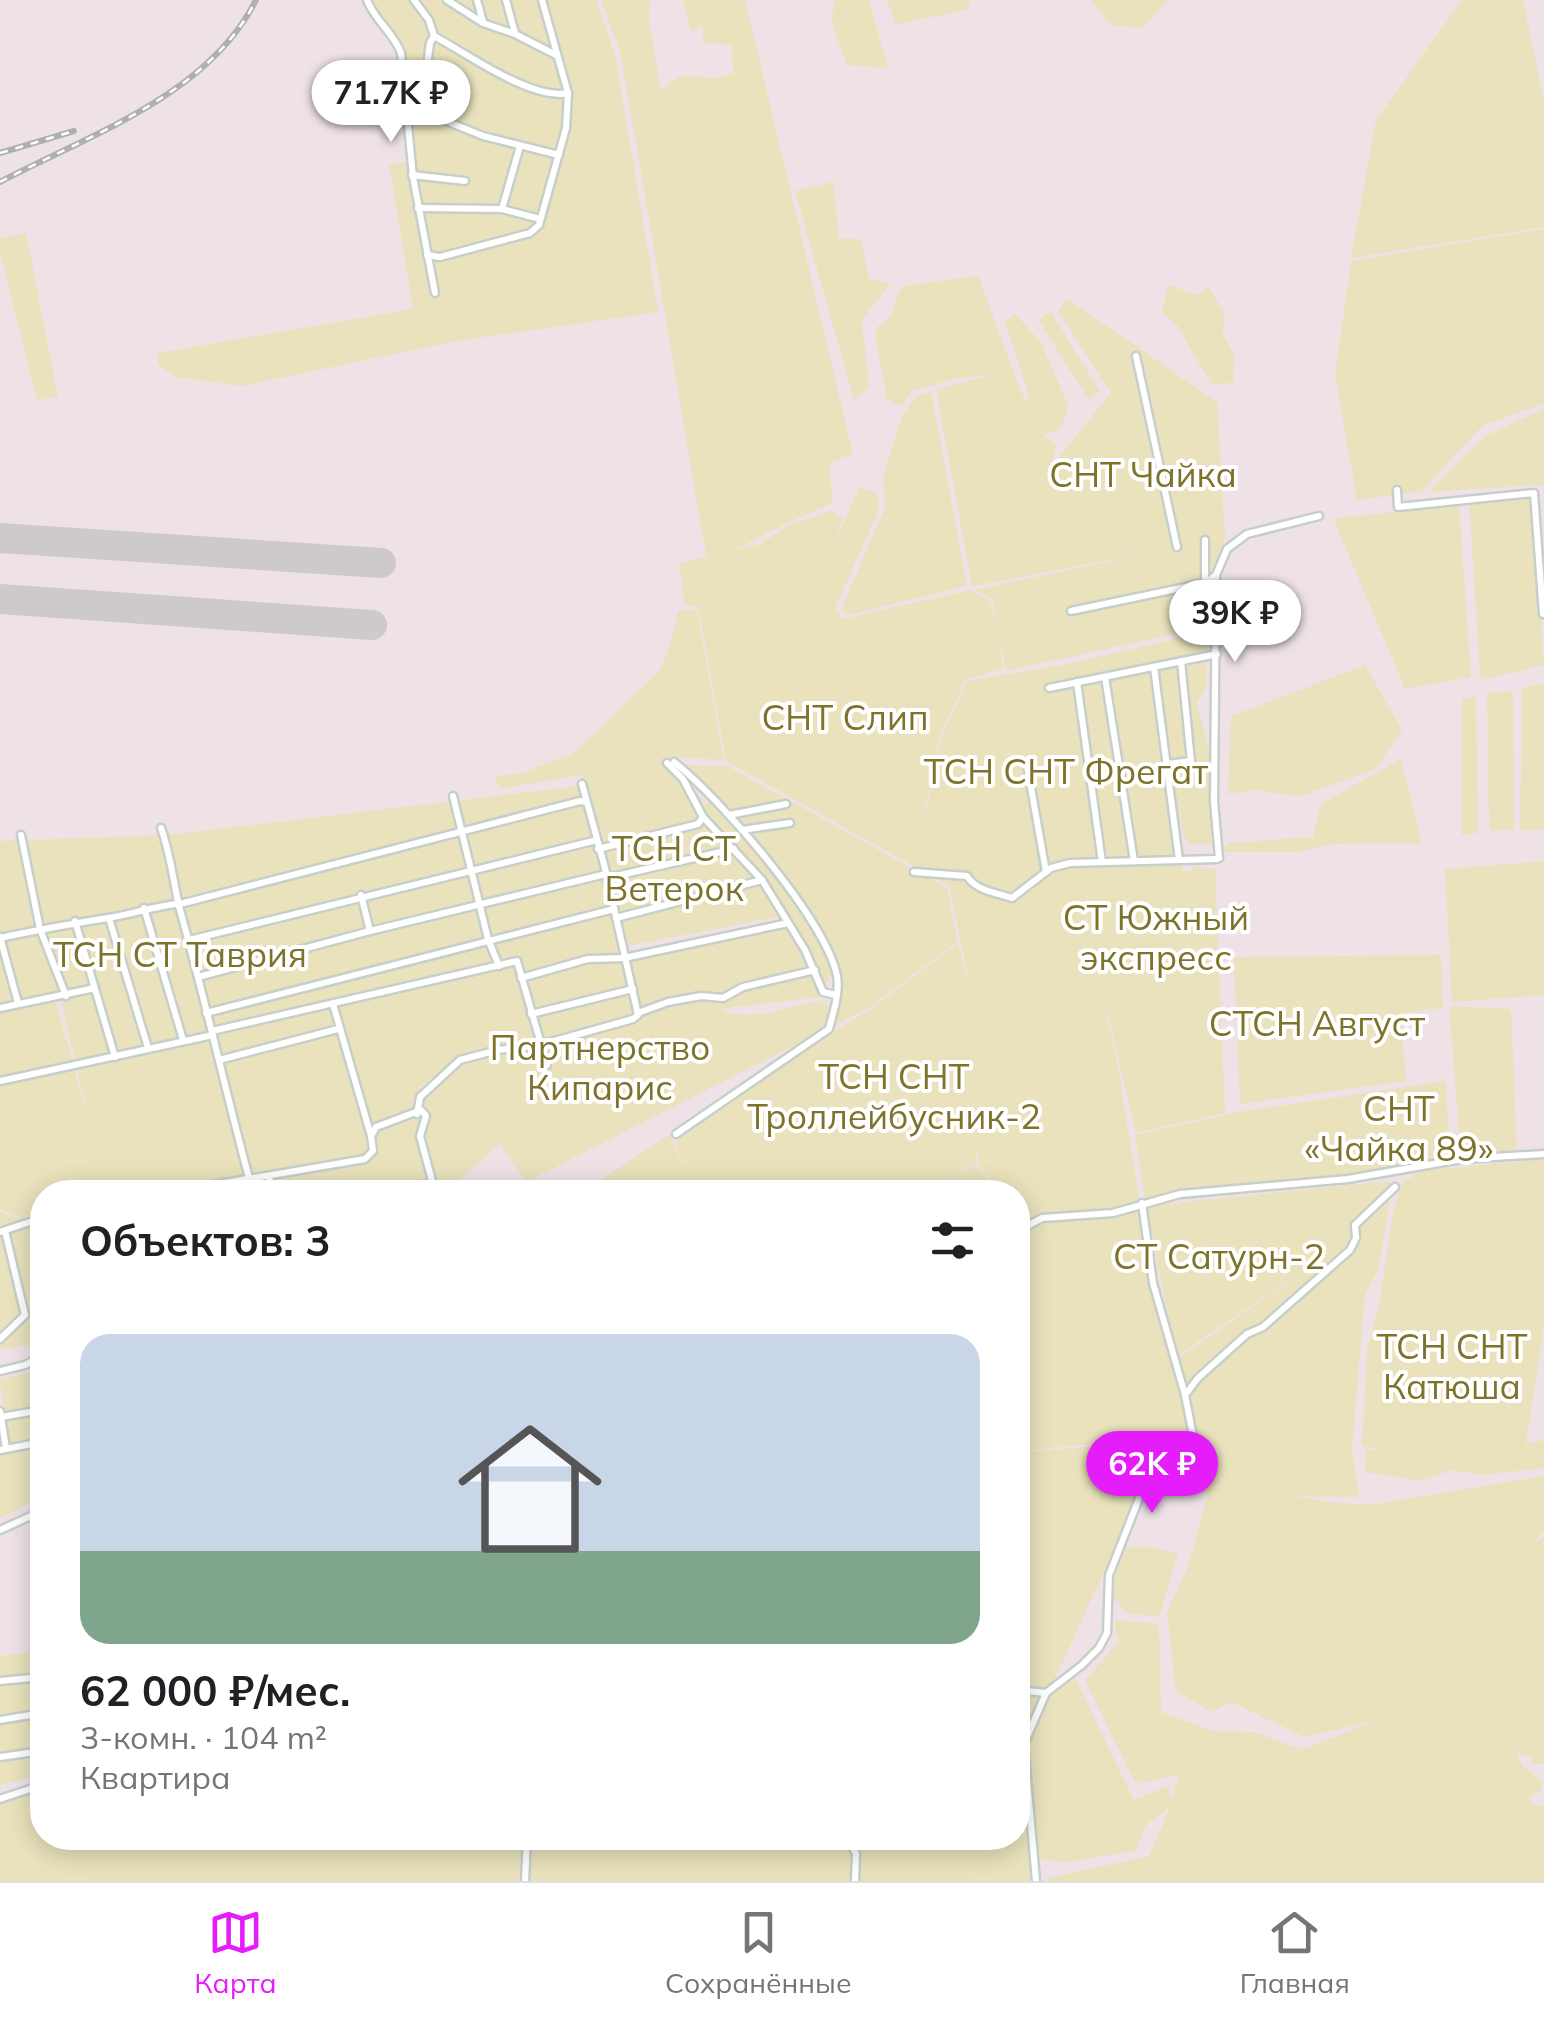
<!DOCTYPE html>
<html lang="ru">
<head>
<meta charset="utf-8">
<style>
  :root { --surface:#fff; --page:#f6f6f6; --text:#202124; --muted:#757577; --line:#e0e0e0; --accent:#e61dfb }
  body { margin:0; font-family:Mulish,sans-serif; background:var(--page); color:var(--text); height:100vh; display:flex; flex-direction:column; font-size:38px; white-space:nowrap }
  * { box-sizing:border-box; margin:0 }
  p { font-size:32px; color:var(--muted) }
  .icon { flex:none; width:55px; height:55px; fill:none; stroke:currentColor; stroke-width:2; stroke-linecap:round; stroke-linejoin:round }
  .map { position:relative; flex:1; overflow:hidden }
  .details { position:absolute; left:30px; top:1180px; width:1000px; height:670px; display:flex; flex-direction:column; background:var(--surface); border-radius:40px; box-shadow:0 5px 25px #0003 }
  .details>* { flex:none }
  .price { position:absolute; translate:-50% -85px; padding:0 22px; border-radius:35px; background:#fff; color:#222; font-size:32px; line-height:65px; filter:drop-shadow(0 2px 5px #0008) }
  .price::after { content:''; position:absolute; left:50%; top:60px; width:30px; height:22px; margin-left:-15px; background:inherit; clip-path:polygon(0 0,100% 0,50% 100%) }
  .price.selected { background:var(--accent); color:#fff }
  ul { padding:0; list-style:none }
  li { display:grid; align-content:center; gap:20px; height:530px; padding:0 50px }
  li+li { border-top:2px solid var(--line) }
  li span { display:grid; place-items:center; height:310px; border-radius:30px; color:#555 }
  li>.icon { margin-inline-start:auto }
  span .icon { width:180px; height:180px; fill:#fffc; stroke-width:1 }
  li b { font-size:42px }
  h2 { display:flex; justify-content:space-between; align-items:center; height:120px; padding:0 50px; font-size:42px }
  .menu { display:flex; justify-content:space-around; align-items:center; height:140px; border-top:2px solid var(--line); background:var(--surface); font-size:28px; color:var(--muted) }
  .menu a { display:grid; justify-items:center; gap:5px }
  .menu .selected { color:var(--accent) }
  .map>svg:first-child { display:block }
  .green { fill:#e9e2bc }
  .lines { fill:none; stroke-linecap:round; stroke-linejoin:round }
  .runway { stroke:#cec9cb; stroke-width:30 }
  .minor-casing { stroke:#c6cfca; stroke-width:11 }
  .minor { stroke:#fff; stroke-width:6 }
  .rail-casing { stroke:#aeb0af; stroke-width:6 }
  .rail { stroke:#fff; stroke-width:2.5; stroke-dasharray:8; stroke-linecap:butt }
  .labels { text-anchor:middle; stroke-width:8; stroke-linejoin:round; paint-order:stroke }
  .park-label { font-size:35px; fill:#7d732a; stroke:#fff }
</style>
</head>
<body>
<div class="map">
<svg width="1544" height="1881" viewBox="0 0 1544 1881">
  <rect width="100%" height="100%" fill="#efe2e7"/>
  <!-- green -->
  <g class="green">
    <polygon points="368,0 446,0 457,9 556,56 541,0 596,0 615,55 658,312 457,341 242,386 175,377 158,364 158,353 413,309 389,164 412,161 406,101 422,105 433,32 421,103 406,99 402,53"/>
    <polygon points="448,0 539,0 556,54 484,22"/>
    <path d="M601 0H650L649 21 661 91C681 72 683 75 708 78 715 79 726 75 734 73L731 45 703 43V26L691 32 683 0H745L853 454 829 463 833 503C800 516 766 533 736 550L760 544 790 525 831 511 843 518 835 544 859 487 878 494 879 510 835 608 843 619 970 590 991 602 998 629 993 600 974 590 1159 551 972 586 936 390 994 374 954 379 912 391 901 406 887 399 875 335 877 327C900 313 890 304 903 286L978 276C995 319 1008 361 1026 402L1029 394 1005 322 1015 314 1041 342 1069 407 1060 430 1044 435 1056 446 1052 466 1111 393 1058 311 1066 298 1217 402 1225 537 1206 627 1006 671 999 639 1003 669 966 679 939 738 915 862 941 739 967 681 1074 663 1207 631V686L1197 703 1209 748 1211 844 1190 845 1183 834 1179 801 1182 871H1192L1193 865 1203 869 1215 868 1225 1113 1136 1133 1096 965 1117 1061 1140 1203 1113 1212 1040 1216 1018 1228V1192H1000L979 1163 975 1137 977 1164 953 1172 979 1166 998 1192H583L670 1134 682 1164 673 1132 869 1010 958 943 972 995 949 886 726 761 698 606H685L679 564 712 555H706L621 55Z"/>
    <polygon points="835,0 869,0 888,68 847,65 831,21"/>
    <polygon points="887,0 971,0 967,10 896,24"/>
    <polygon points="1091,0 1168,0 1142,28 1111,25"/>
    <polygon points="1462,0 1523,0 1544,102 1544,227 1351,258 1376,120"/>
    <polygon points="833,182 839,239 861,239 869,279 890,284 862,320 869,388 854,400 795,191"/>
    <polygon points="1544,229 1544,403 1482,426 1422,491 1357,500 1335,375 1351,261"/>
    <polygon points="26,233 58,397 37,400 0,252 0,238"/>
    <polygon points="1168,285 1196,295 1209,287 1224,313 1223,335 1234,354 1233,383 1211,384 1178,326 1162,313"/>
    <polygon points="1051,312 1100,392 1088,399 1038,319"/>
    <polygon points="931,391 967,586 847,615 841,610 885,508 883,477 903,414 917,396"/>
    <polygon points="1544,409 1544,485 1428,492 1485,436"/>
    <polygon points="1530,493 1544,665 1484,679 1480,675 1469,497"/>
    <polygon points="1459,506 1471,677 1405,689 1333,518"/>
    <polygon points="697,609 724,760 668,757 705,804 712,802 677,764 729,767 947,888 957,942 868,1008 835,1025 841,983 828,956 832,971 827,983 821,979 783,916 628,946 581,775 500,789 494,777 524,772 573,754 660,670 670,646 678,611"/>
    <polygon points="1365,665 1402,730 1376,769 1298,797 1258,790 1228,794 1231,716"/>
    <polygon points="1544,683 1544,829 1520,831 1522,688"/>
    <polygon points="1513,691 1514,829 1492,831 1489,824 1487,693"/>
    <polygon points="1476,696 1478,833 1462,836 1462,699"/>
    <polygon points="1401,759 1422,843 1333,844 1297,852 1219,852 1229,843 1313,837 1321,804"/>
    <path d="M579 786 635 1009 661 1010 694 1003 640 1006 626 954 785 922 821 997 719 1009C754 1025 793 1003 827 1000L830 1027 526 1182 500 1143 447 1192H258L256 1185 371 1161 369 1136 413 1119 423 1091 454 1068 536 1043 521 965 516 966 534 1041 451 1065 420 1087 413 1114 365 1133 368 1158 185 1192H42V1343L0 1349V1212L26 1222 29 1221 0 1209V1014L55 999 90 1125 59 992 0 1005V841L167 835Z"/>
    <polygon points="1544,861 1544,995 1452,1002 1445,869"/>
    <polygon points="1441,955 1443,1008 1401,1013 1406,1081 1240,1104 1234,957"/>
    <polygon points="1449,1006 1511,1009 1517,1153 1461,1155"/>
    <polygon points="1446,1081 1450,1165 1145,1200 1135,1135 1244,1111"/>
    <polygon points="1544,1159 1544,1325 1526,1444 1544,1440 1544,1468 1482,1475 1452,1470 1422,1481 1365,1472 1366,1450 1380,1449 1362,1446 1367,1352 1379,1305 1394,1207 1404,1182 1420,1171"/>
    <polygon points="1389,1181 1393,1186 1352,1223 1391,1194 1378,1270 1365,1294 1352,1451 1359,1497 1294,1496 1336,1503 1371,1505 1544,1476 1544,1531 1530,1547 1544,1536 1544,1764 1534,1764 1530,1757 1516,1753 1523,1767 1543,1782 1539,1793 1527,1797 1536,1807 1544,1805 1544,1881 1048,1881 1047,1878 1149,1856 1170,1807 1146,1825 1135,1851 1066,1862 1035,1859 1026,1748 1047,1697 1075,1678 1134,1800 1168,1786 1171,1801 1179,1774 1136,1784 1085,1680 1119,1642 1114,1620 1159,1624 1161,1712 1213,1731 1256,1732 1302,1750 1375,1721 1304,1737 1232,1702 1211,1712 1176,1691 1167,1612 1188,1567 1208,1493 1199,1492 1197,1450 1179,1358 1328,1254 1177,1356 1145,1206"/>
    <path d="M1141 1206 1192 1441 1183 1448 1156 1438 1018 1451V1232C1058 1211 1097 1220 1141 1206Z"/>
    <polygon points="42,1368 42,1497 0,1518 0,1454 9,1452 0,1380"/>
    <polygon points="1153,1441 1160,1449 1054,1681 1046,1691 1034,1689 1041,1700 1020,1750 1034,1881 523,1881 525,1838 1018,1838 1018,1453"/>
    <polygon points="1151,1547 1178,1554 1159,1617 1127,1613 1111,1594 1123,1548"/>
    <polygon points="42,1650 42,1774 0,1785 0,1656"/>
    <polygon points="42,1784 42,1838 522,1838 519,1881 0,1881 0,1797"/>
  </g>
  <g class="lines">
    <!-- runway -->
    <g class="runway">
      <polyline points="0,538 381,563"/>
      <polyline points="0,599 372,625"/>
    </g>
    <!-- minor casing -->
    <g class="minor-casing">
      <g id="minor">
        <path d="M367 0C375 21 394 33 401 53L413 177 435 293"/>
        <polyline points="414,0 429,20 434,36 430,43 422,104 424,112 483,136 559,155"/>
        <polyline points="447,0 483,23 515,34 556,55"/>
        <polyline points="477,0 483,22"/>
        <polyline points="506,0 515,33"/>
        <path d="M434 36C468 54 532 101 568 93"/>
        <polyline points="412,175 465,181"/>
        <polyline points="418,208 502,209 540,219"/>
        <polyline points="502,209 520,146"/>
        <polyline points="427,255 440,257 530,233 539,225 566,128 568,93 542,0"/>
        <polyline points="1136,356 1177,547"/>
        <polyline points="1397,490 1398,507 1534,493 1543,614"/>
        <polyline points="1205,540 1205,582"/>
        <polyline points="1071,611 1205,583 1215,576"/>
        <polyline points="1154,667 1179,860"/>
        <polyline points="1105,677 1134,861"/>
        <polyline points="1077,682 1102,862"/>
        <polyline points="1049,688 1217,654"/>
        <path d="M674 762C720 798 826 920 837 976 840 993 833 1013 829 1029L676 1134"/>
        <polyline points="667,763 683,779 703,817 762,880 805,950 823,992 836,995"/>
        <polyline points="1167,764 1191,761 1181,661"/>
        <polyline points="1027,765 1046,872"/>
        <polyline points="453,796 488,939 499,966"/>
        <polyline points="729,815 786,804"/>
        <path d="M161 828C171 855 173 882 180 910 205 999 225 1089 249 1178L248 1192"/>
        <polyline points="742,830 790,823"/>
        <polyline points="21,835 40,929 66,996"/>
        <polyline points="598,849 698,824 703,817"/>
        <polyline points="1219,858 1214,801 1216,575 1227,549 1247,534 1319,516"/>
        <path d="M914 872 967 876C976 891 997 893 1012 898L1051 868 1070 863 1217 859"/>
        <polyline points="607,878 734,849"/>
        <polyline points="361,895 370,931"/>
        <polyline points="144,908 183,1040"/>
        <polyline points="109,918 148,1048"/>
        <polyline points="616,918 762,880"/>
        <polyline points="75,921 115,1057"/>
        <polyline points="0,937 18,1003"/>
        <path d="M0 938C36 930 71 924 108 918 134 914 158 905 184 903L580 801 586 802"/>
        <polyline points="189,940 597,840"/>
        <polyline points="198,977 370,931 606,874"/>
        <polyline points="521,978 588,959 624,958 788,923"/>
        <polyline points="333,1004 371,1136"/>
        <polyline points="0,1008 95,988"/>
        <polyline points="206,1013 614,909"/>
        <polyline points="638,1013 668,1002 701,996 723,998 743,987 815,970"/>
        <polyline points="531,1014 633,989"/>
        <polyline points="212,1031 517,961 547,1065"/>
        <polyline points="219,1060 338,1029"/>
        <polyline points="0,1081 213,1035"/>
        <polyline points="417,1114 420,1097 460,1060 498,1050 540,1045 633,1019 638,1015 605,868 582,784"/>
        <polyline points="269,1177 273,1192"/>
        <polyline points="172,1192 365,1159 373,1151 371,1136 376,1127 421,1110 426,1116 420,1136 435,1192"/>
        <polyline points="390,1192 433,1183"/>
        <polyline points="38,1222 42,1243"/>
        <polyline points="1018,1231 1042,1218 1113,1213 1180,1194 1348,1179 1462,1159 1544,1154"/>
        <polyline points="0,1232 42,1218"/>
        <polyline points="0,1339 25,1315 5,1231"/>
        <polyline points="0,1371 25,1365 42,1356"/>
        <polyline points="1185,1395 1198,1378 1247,1334 1263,1327 1350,1250 1356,1238 1355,1225 1395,1187"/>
        <polyline points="0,1411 6,1448"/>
        <polyline points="1,1417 42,1410"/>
        <polyline points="0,1450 42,1442"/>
        <polyline points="0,1530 42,1511"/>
        <polyline points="0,1681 42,1677"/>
        <polyline points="1018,1690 1046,1693"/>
        <polyline points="0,1720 42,1713"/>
        <polyline points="0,1757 42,1751"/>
        <polyline points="0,1799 42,1785"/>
        <polyline points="852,1846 856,1854 855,1881"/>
        <polyline points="525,1881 527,1838"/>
        <polyline points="1036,1881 1024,1744 1046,1693 1082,1665 1099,1648 1107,1633 1109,1575 1142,1491 1157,1473 1194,1441 1185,1395 1153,1283 1142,1203"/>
      </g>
    </g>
    <!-- minor -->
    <use href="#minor" class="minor"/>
    <!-- rail casing -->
    <g class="rail-casing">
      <g id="rail">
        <polyline points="0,153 74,131"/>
        <path d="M0 182C89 135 209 95 256 0"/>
      </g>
    </g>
    <!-- rail -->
    <use href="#rail" class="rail"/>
  </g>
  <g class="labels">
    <!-- park labels -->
    <g class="park-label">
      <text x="1143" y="487">СНТ Чайка</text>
      <text x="845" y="730">СНТ Слип</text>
      <text x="1066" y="784">ТСН СНТ Фрегат</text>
      <text x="674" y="861">ТСН СТ<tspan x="674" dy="40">Ветерок</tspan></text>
      <text x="1156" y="930">СТ Южный<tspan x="1156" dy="40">экспресс</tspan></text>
      <text x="180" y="967">ТСН СТ Таврия</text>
      <text x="1317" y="1036">СТСН Август</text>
      <text x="600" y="1060">Партнерство<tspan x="600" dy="40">Кипарис</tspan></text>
      <text x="894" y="1089">ТСН СНТ<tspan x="894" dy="40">Троллейбусник-2</tspan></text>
      <text x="1399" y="1121">СНТ<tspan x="1399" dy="40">«Чайка 89»</tspan></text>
      <text x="1219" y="1269">СТ Сатурн-2</text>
      <text x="1452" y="1359">ТСН СНТ<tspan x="1452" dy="40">Катюша</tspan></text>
    </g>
  </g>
</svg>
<b class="price" style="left:391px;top:145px">71.7K ₽</b>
<b class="price" style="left:1235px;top:665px">39K ₽</b>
<b class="price selected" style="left:1152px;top:1516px">62K ₽</b>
<section class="details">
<h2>Объектов: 3<svg class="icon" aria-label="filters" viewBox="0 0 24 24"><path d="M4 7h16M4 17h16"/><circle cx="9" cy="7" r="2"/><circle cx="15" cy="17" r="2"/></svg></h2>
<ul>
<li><span style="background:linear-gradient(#c9d6e8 70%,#7fa58c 0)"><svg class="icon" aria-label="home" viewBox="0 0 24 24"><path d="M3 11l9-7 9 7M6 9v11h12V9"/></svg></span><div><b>62 000 ₽/мес.</b><p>3-комн. · 104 m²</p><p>Квартира</p></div></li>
</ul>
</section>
</div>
<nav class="menu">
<a class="selected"><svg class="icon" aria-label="map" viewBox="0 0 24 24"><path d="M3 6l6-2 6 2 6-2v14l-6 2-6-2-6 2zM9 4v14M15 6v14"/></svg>Карта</a>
<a><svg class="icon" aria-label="saved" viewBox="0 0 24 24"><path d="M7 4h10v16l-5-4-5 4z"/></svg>Сохранённые</a>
<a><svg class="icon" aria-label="home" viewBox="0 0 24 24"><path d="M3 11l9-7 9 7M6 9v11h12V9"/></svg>Главная</a>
</nav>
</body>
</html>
